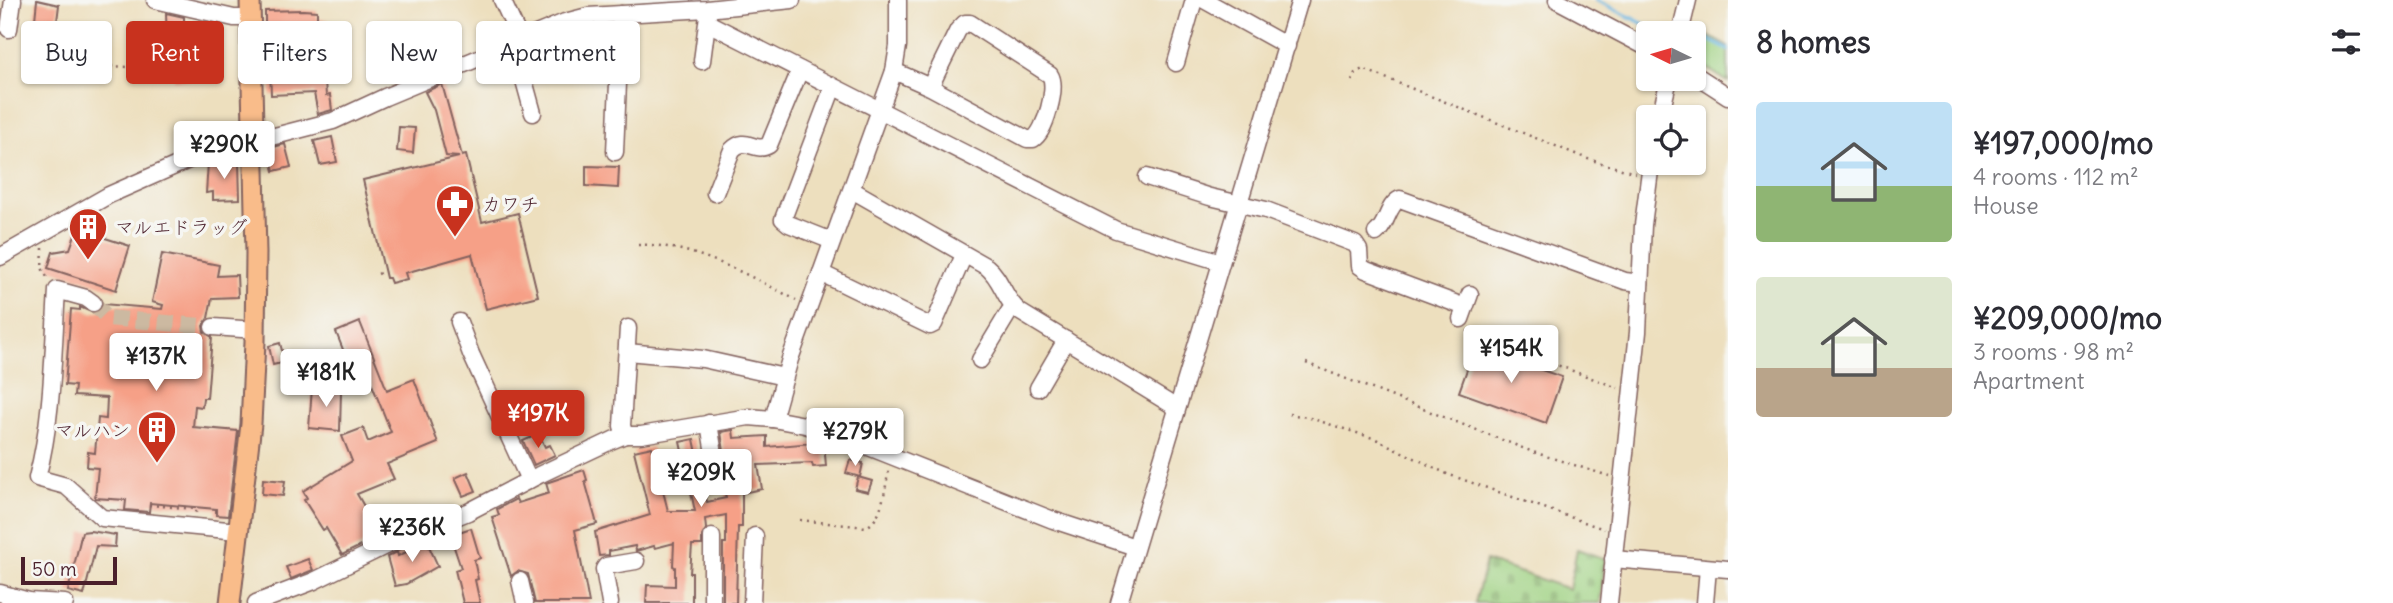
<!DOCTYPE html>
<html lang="en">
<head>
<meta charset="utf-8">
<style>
  :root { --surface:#fff; --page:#f7f7f7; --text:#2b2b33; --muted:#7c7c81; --accent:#c8321e }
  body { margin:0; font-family:Delius,"Klee One",sans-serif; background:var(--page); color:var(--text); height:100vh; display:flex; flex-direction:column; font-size:26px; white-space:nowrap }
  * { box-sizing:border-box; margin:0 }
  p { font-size:23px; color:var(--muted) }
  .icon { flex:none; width:38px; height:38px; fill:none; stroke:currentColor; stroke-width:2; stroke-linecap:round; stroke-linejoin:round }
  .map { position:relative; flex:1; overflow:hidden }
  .sheet { display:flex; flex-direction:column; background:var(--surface); width:665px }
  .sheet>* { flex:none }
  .top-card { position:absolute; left:21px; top:21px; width:665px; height:63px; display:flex; gap:14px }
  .needle { width:46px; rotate:275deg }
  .buttons { position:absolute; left:1636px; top:21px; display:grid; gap:14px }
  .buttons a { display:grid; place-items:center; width:70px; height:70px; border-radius:7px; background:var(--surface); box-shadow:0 2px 5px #0004; font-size:35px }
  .scale { position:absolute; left:21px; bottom:18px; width:96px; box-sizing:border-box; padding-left:7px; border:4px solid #4a1f2b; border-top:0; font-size:19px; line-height:24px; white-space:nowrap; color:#4a1f2b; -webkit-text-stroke:5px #f6f6f2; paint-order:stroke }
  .price { position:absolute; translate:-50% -60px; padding:0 16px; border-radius:7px; background:#fff; color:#222; font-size:23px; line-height:46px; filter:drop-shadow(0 2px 4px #0008) }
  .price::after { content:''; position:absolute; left:50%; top:42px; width:21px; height:16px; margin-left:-10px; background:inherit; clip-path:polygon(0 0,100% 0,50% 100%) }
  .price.active { background:var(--accent); color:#fff }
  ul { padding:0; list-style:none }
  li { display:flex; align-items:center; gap:21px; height:175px; padding:0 28px }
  li span { display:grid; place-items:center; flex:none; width:196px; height:140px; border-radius:7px; color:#555 }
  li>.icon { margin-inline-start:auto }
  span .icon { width:84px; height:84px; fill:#fffc; stroke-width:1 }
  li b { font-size:30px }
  h2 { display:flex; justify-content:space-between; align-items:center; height:84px; padding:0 28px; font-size:30px }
  .tag { padding:0 24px; border-radius:7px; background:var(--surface); box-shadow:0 2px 5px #0004; font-size:24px; line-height:63px }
  .tag.active { background:var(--accent); color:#fff }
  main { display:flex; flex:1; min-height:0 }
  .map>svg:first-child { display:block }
  .green { fill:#9fd282; stroke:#747856; stroke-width:2 }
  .cemetery { fill:url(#cemetery-stones); stroke:#747856; stroke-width:2 }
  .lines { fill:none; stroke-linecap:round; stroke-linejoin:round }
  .stream { stroke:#67b6e2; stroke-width:3.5 }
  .building { fill:#f6a087 }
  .minor-tunnel { stroke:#ccb9a1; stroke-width:16; stroke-dasharray:16 8; stroke-linecap:butt }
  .minor-casing { stroke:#83625e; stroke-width:19 }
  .major-casing { stroke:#83625e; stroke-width:23 }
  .path { stroke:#83625e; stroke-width:2.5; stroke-dasharray:2 5; stroke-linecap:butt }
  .minor { stroke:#fff; stroke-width:16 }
  .major { stroke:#f9bc8a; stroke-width:19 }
  .labels { text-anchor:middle; stroke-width:7; stroke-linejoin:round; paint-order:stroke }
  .poi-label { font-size:19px; fill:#4a1f2b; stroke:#f6f6f2; text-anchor:start }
</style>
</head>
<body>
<main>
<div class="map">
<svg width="1728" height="603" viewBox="0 0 1728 603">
  <defs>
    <pattern id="cemetery-stones" width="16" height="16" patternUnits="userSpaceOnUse" patternTransform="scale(1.75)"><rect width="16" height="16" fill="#9fd282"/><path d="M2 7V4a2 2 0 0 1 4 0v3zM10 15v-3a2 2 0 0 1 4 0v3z" fill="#8ab470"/></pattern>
  </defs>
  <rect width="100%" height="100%" fill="#f6f6f2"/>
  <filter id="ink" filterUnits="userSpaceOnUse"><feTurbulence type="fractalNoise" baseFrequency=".0143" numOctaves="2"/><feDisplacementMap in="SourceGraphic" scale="14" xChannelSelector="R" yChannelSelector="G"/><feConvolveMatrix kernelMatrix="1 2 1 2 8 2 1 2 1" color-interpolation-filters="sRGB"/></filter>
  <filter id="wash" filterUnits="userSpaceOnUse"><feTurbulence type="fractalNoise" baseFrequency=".00686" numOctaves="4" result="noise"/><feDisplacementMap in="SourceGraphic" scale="28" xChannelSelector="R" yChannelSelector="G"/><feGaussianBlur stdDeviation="1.57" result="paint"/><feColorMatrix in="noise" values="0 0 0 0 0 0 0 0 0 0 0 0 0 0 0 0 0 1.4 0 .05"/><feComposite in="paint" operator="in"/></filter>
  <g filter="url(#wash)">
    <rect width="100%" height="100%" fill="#eddfbe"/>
    <!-- green -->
    <polygon class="green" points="1692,27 1728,47 1728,82 1694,60 1694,33 1691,33"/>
    <!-- cemetery -->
    <polygon class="cemetery" points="1577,549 1605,559 1600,603 1475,603 1486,561 1569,589"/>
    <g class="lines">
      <!-- stream -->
      <g class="stream">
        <polyline points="1596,0 1656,30"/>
        <polyline points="1694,36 1705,38 1728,50"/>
      </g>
    </g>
    <g id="blocks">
      <!-- building -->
      <g class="building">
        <polygon points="37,0 59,5 52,61 31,59"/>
        <polygon points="303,10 317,11 317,19 329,20 329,38 265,36 265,11"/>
        <polygon points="166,13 184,17 184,40 196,41 195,80 174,80 174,66 156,66 157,42 167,42"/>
        <polygon points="324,64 326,96 330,95 332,110 318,114 314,93 271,95 270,67"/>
        <polygon points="442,84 462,156 466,155 482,222 518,213 538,296 486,309 472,254 405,273 407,279 391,283 389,278 386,278 363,180 459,157 446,156 434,110 425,92"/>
        <polygon points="399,127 415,128 413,153 397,151"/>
        <polygon points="332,137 337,162 320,165 314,141"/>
        <polygon points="285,144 291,167 274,171 270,155 267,156 266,149"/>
        <polygon points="208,163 239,163 240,199 213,200 213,192 206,193"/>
        <polygon points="586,166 619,167 618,188 586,186"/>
        <polygon points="77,229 130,246 116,290 48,268 53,252 70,249"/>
        <polygon points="162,254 219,265 217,276 237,275 238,297 212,298 208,318 203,326 204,332 212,337 207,398 203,398 202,407 195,406 193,427 238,431 228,516 216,515 216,509 150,503 149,512 125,510 126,500 95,498 98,468 87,467 88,452 95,453 98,418 106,419 107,398 74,396 75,386 65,385 71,309 80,310 80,307 93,313 101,310 103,304 162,309 163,305 152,302"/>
        <polygon points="360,322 387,390 414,379 438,443 387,464 394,479 357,494 381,536 342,555 326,528 323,530 304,500 307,498 303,491 352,461 342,436 363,428 368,442 391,432 369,377 356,382 336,332"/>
        <polygon points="280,343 285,362 273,365 269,346"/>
        <polygon points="1475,347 1562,377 1546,423 1459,392"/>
        <polygon points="312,388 341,390 340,431 309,428"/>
        <polygon points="733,430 734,438 767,436 767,447 824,442 826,466 813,467 812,463 758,465 762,489 742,493 742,527 738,527 736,603 723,603 723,543 726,543 726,515 705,519 706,529 702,536 702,545 692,545 690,573 692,573 692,603 646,603 647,585 675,586 675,567 673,566 674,543 655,548 654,546 636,551 635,546 609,551 609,555 599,556 595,532 650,515 634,451 652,447 668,511 695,511 680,442 694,439 707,502 726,498 723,483 725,483 727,471 721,432"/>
        <polygon points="539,434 545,447 550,445 555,455 534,465 523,441"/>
        <polygon points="850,460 863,463 860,477 846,473"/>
        <polygon points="584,470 587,480 585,481 597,524 575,530 589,603 535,603 528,574 518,571 511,576 492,517 499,515 497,509 516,499 518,503 549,493 546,483"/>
        <polygon points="468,472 476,491 463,496 455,478"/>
        <polygon points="858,477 872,481 868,492 855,489"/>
        <polygon points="263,479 285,481 283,496 262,494"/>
        <polygon points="471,528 480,558 474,560 478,579 475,580 480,603 463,603 455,570 461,568 450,535"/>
        <polygon points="90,531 116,535 115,547 96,546 84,595 68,591 82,532"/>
        <polygon points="427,542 438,566 406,584 395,586 387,557 397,552 398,556"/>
        <polygon points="308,559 313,570 291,579 286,567"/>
      </g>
    </g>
  </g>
  <g filter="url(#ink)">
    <use href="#blocks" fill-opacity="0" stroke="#83625e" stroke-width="2"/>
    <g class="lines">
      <!-- minor-tunnel -->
      <polyline class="minor-tunnel" points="93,303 108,318 213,327"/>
      <!-- minor casing -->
      <g class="minor-casing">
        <g id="minor">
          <polyline points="155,0 234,18 250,18"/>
          <polyline points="502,0 521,41"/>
          <polyline points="1204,0 1287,46"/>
          <polyline points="1557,0 1648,48"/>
          <polyline points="708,23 1116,230 1221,262"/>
          <polyline points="9,29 13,0"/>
          <polyline points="1680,33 1688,0"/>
          <polyline points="514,44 533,113"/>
          <polyline points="702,61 708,15"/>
          <polyline points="1176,63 1194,0"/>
          <path d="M894 71 930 87 1027 139H1033C1045 132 1058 87 1050 75L970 23H965L958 30 930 87"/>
          <polyline points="1694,74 1728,96"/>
          <polyline points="1660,117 1669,79"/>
          <polyline points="615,152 621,14"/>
          <polyline points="1147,177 1210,197 1266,210 1355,244 1359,250 1360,266 1366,270 1465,307"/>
          <path d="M852 190 987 267C1002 279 1004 300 1020 312L1177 408"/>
          <path d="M715 193 732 150C747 135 754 154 769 145L800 70"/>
          <path d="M1376 233C1388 224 1387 205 1400 199L1625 281 1640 283"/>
          <polyline points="832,241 789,224 783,219 833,87"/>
          <polyline points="0,257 109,195 218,147 234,141 267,138 333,121 385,97 565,22 588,16 707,9 792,0"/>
          <polyline points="821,273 930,326 934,324 964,255"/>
          <path d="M93 303 86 298 57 290C53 352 53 418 37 478L66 486 102 518 238 531"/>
          <polyline points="1461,319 1470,294"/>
          <polyline points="459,322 471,354 529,480"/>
          <polyline points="213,327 256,330"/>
          <polyline points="627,352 703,359 784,377"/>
          <polyline points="980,360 1009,312 1014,307"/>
          <polyline points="1038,388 1066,340"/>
          <polyline points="773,419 790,359 894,71 898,46 898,0"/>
          <polyline points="709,423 717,473"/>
          <polyline points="625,435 622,426 628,328"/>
          <polyline points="1613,559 1728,569"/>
          <polyline points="520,581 525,603"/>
          <polyline points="0,593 29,601 65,603"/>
          <polyline points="256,603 314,581 387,545 468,512 539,475 613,440 625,435 641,435 749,417 773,419 805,425 856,442 1053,520 1135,547"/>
          <polyline points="610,603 604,569 606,566 636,561"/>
          <polyline points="712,603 712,537"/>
          <polyline points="752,603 755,536"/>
          <polyline points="1119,603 1300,0"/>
          <polyline points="1609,603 1638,332 1643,225 1651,163"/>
          <polyline points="1705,603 1708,568"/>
        </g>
      </g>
      <!-- major casing -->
      <g class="major-casing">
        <polyline id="major" points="230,603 251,424 255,342 256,253 250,0"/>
      </g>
      <!-- path -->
      <g class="path">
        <polyline points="106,63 107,66 128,67 157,38 186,37 189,30"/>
        <polyline points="1352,81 1355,73 1363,69 1588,159 1635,173"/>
        <path d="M638 245C688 242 753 277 796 300"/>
        <polyline points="43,248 42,268 48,279"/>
        <polyline points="378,274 385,271"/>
        <polyline points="1467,331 1618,388"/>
        <polyline points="1306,363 1533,452 1609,476"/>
        <polyline points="1289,414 1307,417 1376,439 1447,474 1604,529"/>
        <polyline points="149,505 196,509 196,514"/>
        <path d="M800 520 866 527C883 520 885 486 889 470"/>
      </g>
      <!-- minor -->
      <use href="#minor" class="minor"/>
      <!-- major -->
      <use href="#major" class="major"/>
    </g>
  </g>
  <!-- icons -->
  <defs>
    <g id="pharmacy-pin" transform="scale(2.0125)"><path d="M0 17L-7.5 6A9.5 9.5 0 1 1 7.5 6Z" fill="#c8321e" stroke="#f6f6f2"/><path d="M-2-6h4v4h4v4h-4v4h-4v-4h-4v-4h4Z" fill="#fff"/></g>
    <g id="building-pin" transform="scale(2.0125)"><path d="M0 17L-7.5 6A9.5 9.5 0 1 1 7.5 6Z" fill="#c8321e" stroke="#f6f6f2"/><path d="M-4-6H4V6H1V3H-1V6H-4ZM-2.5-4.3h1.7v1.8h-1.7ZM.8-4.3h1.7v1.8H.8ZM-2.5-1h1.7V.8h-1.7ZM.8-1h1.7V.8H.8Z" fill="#fff"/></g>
  </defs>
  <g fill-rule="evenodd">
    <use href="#pharmacy-pin" x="455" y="204"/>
    <use href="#building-pin" x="88" y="227"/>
    <use href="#building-pin" x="157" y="430"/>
  </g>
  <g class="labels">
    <!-- poi labels -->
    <g class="poi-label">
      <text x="482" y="211">カワチ</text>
      <text x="115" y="234">マルエドラッグ</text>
      <text x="130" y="437" text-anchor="end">マルハン</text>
    </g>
  </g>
</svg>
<div class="buttons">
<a><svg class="needle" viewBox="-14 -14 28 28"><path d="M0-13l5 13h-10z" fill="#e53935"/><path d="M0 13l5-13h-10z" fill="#7c7c81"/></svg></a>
<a><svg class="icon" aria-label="locate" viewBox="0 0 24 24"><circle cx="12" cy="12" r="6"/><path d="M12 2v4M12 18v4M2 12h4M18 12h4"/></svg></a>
</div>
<div class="scale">50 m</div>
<b class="price" style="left:224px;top:181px">¥290K</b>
<b class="price" style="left:1511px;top:385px">¥154K</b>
<b class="price" style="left:156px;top:393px">¥137K</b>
<b class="price" style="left:326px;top:409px">¥181K</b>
<b class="price active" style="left:538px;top:450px">¥197K</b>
<b class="price" style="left:855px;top:468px">¥279K</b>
<b class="price" style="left:701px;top:509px">¥209K</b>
<b class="price" style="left:412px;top:564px">¥236K</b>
<div class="top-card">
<a class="tag">Buy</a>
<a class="tag active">Rent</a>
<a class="tag">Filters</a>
<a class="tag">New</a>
<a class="tag">Apartment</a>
</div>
</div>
<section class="sheet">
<h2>8 homes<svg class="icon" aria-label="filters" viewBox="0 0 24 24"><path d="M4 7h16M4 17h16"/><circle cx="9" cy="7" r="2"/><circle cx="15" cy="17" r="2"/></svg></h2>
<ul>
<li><span style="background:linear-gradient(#bfe0f5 60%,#8fb573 0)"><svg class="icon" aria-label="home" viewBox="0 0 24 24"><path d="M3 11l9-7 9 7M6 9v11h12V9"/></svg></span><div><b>¥197,000/mo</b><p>4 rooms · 112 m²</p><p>House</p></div></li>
<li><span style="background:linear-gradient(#dfe7d0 65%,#b9a48a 0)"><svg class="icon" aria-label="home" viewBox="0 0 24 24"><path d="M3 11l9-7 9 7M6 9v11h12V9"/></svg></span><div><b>¥209,000/mo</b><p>3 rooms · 98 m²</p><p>Apartment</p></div></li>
</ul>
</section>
</main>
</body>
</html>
